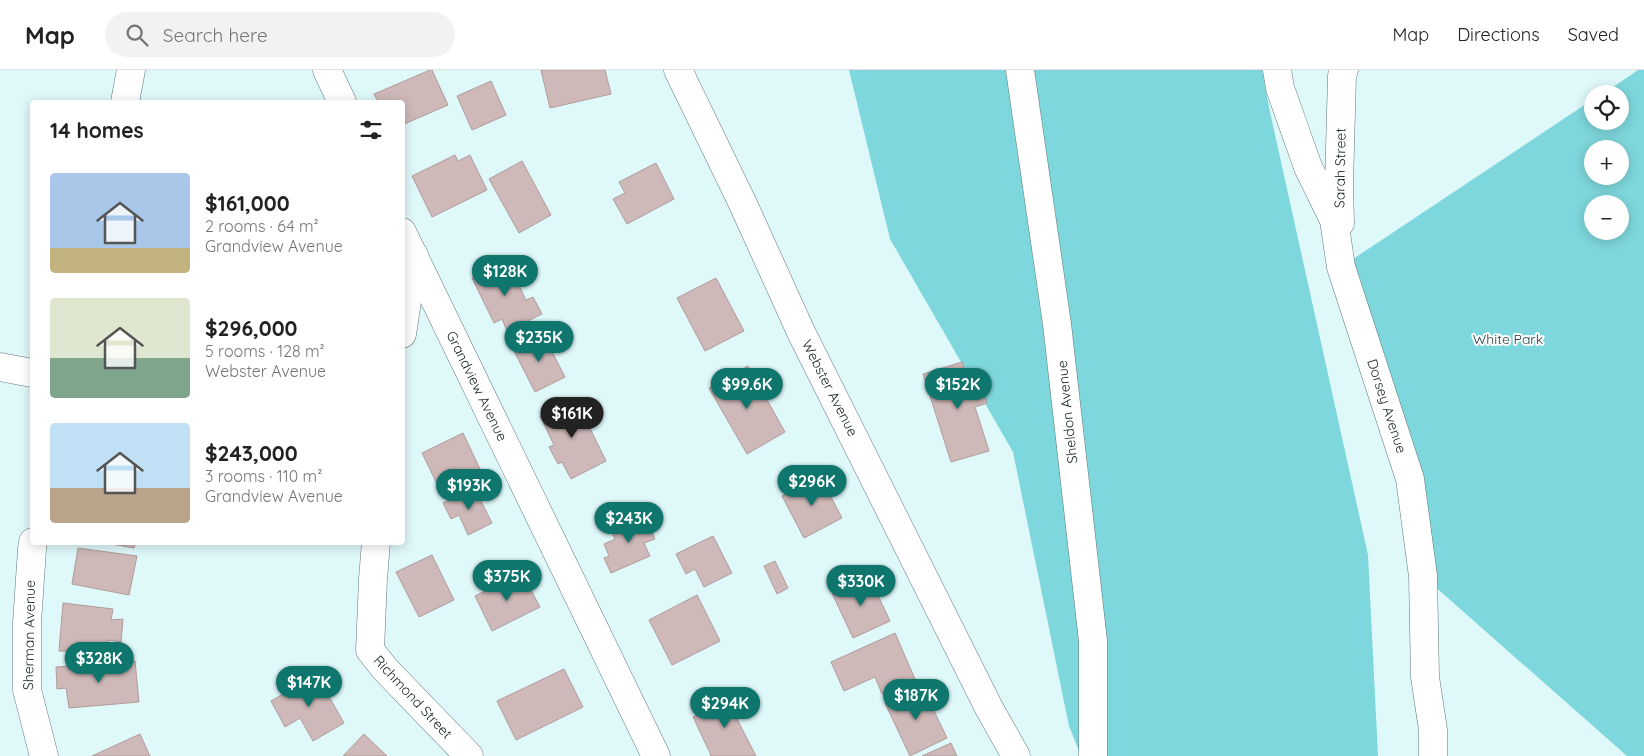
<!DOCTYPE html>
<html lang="en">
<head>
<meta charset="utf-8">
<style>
  :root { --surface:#fff; --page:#f2f2f2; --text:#222; --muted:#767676; --line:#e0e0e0; --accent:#0f766e }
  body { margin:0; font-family:Quicksand,sans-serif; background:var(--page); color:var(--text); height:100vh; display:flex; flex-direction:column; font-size:19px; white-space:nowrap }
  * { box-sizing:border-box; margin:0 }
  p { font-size:16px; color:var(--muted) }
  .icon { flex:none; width:28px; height:28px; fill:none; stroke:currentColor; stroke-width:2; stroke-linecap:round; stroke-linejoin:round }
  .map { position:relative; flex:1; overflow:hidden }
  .drawer { position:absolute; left:30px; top:30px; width:375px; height:445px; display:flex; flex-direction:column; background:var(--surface); border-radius:5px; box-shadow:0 2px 12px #0003 }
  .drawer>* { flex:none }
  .buttons { position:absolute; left:1584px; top:15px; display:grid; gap:10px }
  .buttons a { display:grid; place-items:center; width:45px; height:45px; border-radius:50%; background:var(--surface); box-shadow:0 2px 12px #0003; font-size:25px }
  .price { position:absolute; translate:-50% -42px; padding:0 11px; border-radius:18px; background:var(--accent); color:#fff; font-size:16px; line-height:32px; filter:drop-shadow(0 1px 2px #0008) }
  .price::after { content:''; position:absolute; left:50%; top:30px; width:15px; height:11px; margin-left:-8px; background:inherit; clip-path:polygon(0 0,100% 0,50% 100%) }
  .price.selected { background:#222; color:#fff }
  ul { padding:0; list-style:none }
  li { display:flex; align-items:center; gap:15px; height:125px; padding:0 20px }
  li span { display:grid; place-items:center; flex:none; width:140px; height:100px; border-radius:5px; color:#555 }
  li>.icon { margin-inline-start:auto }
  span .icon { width:60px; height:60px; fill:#fffc; stroke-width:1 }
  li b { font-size:21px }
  h2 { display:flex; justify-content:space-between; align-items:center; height:60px; padding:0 20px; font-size:21px }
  header { display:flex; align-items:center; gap:30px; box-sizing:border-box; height:70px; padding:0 25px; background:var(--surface); border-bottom:1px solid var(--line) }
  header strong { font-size:24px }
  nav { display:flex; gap:28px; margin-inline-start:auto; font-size:18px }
  .search { width:350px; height:45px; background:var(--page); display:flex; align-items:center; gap:12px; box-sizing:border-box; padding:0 18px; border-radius:28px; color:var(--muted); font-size:19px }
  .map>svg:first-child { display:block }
  .green { fill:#7ed7dc; fill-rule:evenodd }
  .building { fill:#ceb8b8; stroke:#b19b9b }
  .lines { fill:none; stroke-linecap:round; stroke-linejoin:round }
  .minor-casing { stroke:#627879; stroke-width:29 }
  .minor { stroke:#fff; stroke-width:28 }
  .labels { text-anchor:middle; stroke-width:4; stroke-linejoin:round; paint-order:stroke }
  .street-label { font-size:14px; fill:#192223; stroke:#fff }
  .park-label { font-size:14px; fill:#284142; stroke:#fff }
</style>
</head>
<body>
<header>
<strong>Map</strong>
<div class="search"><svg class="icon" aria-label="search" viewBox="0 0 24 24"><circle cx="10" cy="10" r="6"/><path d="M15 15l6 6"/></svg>Search here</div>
<nav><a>Map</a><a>Directions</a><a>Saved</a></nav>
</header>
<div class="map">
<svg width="1644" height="686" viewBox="0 0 1644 686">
  <rect width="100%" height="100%" fill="#dff8fa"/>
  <!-- green -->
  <g class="green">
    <polygon points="849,0 1262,0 1270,42 1368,485 1378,686 1081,686 1069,656 1013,382 890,169"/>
    <path d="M1638 0H1644V686H1627L1423 506 1341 197 1592 30V51H1620V24H1603ZM1592 79H1620V106H1592ZM1592 134H1620V161H1592Z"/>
  </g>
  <!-- building -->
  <g class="building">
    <polygon points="430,0 432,0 448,35 402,55 402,32 378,32 374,24"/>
    <polygon points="541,0 605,0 611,24 550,38"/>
    <polygon points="491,11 506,45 472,60 457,26"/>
    <polygon points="455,85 458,91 470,85 487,120 432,147 412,106"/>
    <polygon points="522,91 551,145 519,163 489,109"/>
    <polygon points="656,93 674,129 627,154 613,129 625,123 619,112"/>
    <polygon points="507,191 526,230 533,227 542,244 507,261 502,249 494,253 472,208"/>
    <polygon points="716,208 744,261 705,281 677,228"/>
    <polygon points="543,264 565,307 535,322 513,279"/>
    <polygon points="962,292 967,306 977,303 987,333 975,337 989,381 951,392 923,304"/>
    <polygon points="748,296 785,362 747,384 709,318"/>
    <polygon points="575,328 606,391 571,409 562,392 558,394 549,377 554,375 540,346"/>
    <polygon points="463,363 480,399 439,418 422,383"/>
    <polygon points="820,406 842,448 804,468 782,426"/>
    <polygon points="474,417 492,453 468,465 459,445 451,449 443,433"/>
    <polygon points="644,445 655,469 644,473 650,486 611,503 604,488 609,486 604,474 615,469 610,459"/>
    <polygon points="713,466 732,503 704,517 695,499 686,504 676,484"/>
    <polygon points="100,472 136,472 134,478"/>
    <polygon points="78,478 137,486 129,525 72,514"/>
    <polygon points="432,485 454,530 419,547 396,502"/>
    <polygon points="775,491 788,518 777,524 764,496"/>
    <polygon points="522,503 540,537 492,561 475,526"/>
    <polygon points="869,506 890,551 853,568 832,523"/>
    <polygon points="697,525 720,571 672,595 649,550"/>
    <polygon points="63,533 113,539 111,550 123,549 121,572 109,570 108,582 59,581"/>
    <polygon points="895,563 915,609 882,624 875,607 844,621 831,592"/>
    <polygon points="135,591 139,632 69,638 66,618 57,619 56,597"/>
    <polygon points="564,599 583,637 516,670 497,631"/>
    <polygon points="317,605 344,653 313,671 300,648 285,657 271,631"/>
    <polygon points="922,616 947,668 910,686 885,633"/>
    <polygon points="738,624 747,643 737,649 756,686 710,686 711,685 693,647"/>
    <polygon points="140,664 150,686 92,686"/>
    <polygon points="364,664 387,686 343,686"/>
    <polygon points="951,673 957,686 922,686"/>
  </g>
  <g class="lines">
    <!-- minor casing -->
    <g class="minor-casing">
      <g id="minor">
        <polyline points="327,0 342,32"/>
        <polyline points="678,0 743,134 801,262 989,638 1016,686"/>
        <polyline points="1020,0 1057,254 1093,571 1093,686"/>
        <polyline points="1277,0 1280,18 1308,97 1334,150 1341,197 1410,409 1423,506 1425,607 1433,660 1433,686"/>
        <polyline points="125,32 131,0"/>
        <polyline points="1340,153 1339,114 1342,6 1344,0"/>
        <polyline points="402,162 656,686"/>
        <polyline points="402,264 414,185"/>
        <polyline points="0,297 32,303"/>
        <polyline points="33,472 32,479 27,553 27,620 44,686"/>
        <polyline points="376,472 373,509 370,580 385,599 469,686"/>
      </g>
    </g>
    <!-- minor -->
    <use href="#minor" class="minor"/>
  </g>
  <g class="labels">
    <!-- street labels -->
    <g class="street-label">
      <text transform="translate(1340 98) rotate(-89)" y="5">Sarah Street</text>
      <text transform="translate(477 316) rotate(64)" y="5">Grandview Avenue</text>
      <text transform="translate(830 318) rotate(63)" y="5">Webster Avenue</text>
      <text transform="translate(1387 336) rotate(72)" y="5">Dorsey Avenue</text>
      <text transform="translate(1067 342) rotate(-96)" y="5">Sheldon Avenue</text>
      <text transform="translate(29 565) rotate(-89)" y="5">Sherman Avenue</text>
      <text transform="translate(413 627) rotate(47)" y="5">Richmond Street</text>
    </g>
    <!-- park labels -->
    <g class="park-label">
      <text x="1508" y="274">White Park</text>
    </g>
  </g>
</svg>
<div class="buttons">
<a><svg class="icon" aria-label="locate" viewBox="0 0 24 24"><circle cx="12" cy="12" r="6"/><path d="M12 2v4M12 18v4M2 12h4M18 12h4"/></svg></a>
<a>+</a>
<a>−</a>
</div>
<b class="price" style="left:505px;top:227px">$128K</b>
<b class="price" style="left:539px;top:293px">$235K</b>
<b class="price" style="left:747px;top:340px">$99.6K</b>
<b class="price" style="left:958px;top:340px">$152K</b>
<b class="price selected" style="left:572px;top:369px">$161K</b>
<b class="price" style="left:812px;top:437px">$296K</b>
<b class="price" style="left:469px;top:441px">$193K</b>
<b class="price" style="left:629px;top:474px">$243K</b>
<b class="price" style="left:507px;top:532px">$375K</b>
<b class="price" style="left:861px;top:537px">$330K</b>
<b class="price" style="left:99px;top:614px">$328K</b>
<b class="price" style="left:309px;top:638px">$147K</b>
<b class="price" style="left:916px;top:651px">$187K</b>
<b class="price" style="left:725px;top:659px">$294K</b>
<section class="drawer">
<h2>14 homes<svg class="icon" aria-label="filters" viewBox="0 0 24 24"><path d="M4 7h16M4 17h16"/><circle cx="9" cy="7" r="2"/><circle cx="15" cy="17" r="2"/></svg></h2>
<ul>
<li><span style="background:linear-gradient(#a9c7e8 75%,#c2b280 0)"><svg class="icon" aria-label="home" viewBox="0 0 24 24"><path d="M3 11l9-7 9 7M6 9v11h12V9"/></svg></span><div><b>$161,000</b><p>2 rooms · 64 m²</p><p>Grandview Avenue</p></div></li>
<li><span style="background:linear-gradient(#dfe7d0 60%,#7fa58c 0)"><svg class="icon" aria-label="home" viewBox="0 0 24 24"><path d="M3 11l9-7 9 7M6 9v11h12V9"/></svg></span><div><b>$296,000</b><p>5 rooms · 128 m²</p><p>Webster Avenue</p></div></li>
<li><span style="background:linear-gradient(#bfe0f5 65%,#b9a48a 0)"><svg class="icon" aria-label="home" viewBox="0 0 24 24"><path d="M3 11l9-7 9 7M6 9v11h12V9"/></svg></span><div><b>$243,000</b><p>3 rooms · 110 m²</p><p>Grandview Avenue</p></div></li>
</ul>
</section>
</div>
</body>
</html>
